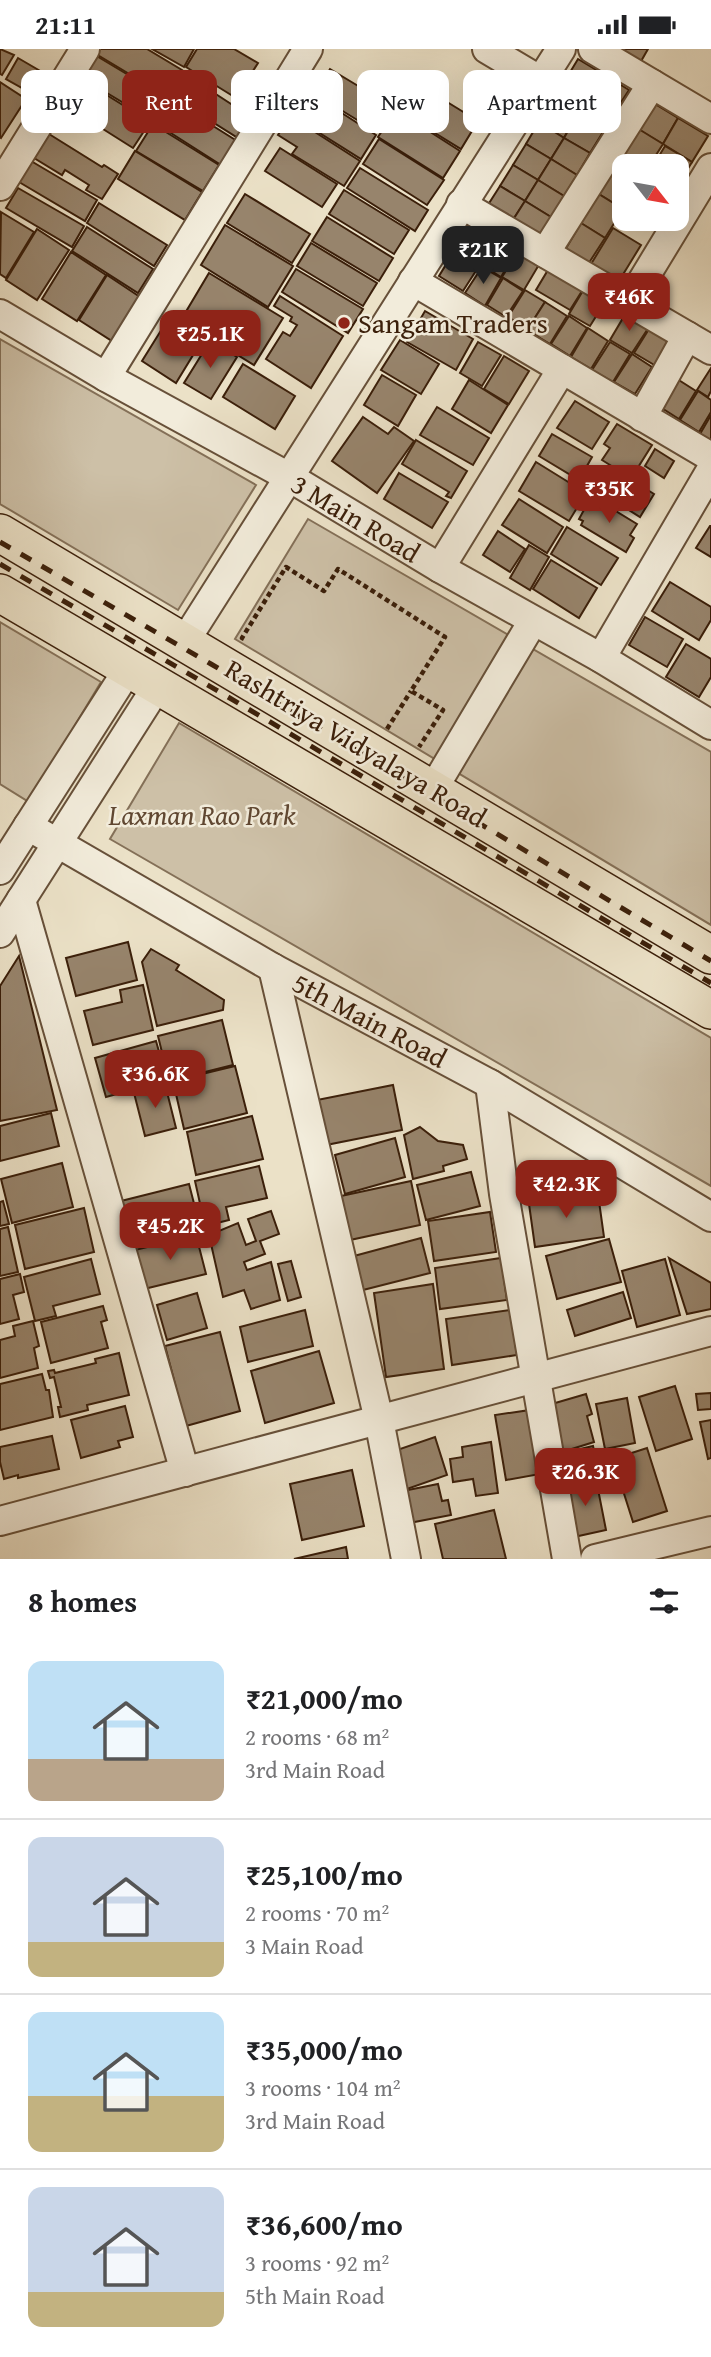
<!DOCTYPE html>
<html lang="en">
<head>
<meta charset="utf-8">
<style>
  :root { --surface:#fff; --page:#f2f2f2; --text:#202124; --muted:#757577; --line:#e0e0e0; --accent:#8f2418 }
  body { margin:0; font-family:"Gentium Book Plus",serif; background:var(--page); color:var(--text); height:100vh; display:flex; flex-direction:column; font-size:26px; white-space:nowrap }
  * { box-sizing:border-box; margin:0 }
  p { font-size:23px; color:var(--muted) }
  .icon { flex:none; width:38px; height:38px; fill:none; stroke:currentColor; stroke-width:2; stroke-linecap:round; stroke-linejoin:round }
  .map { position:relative; height:1510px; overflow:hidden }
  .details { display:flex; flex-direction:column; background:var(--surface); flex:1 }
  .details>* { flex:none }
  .hud { position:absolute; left:21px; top:21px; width:670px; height:63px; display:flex; gap:14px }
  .needle { width:46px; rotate:121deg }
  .tools { position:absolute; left:612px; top:105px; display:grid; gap:14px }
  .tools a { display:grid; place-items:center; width:77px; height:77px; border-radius:14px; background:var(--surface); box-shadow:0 7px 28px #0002; font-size:35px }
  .price { position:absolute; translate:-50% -60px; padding:0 16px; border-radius:14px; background:var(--accent); color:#fff; font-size:23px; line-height:46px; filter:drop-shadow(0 2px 4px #0008) }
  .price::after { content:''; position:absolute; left:50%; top:42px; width:21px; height:16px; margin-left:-10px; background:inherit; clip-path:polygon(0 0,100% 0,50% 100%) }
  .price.current { background:#222; color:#fff }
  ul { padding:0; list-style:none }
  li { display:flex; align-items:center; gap:21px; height:175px; padding:0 28px }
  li+li { border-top:2px solid var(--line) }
  li span { display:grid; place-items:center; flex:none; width:196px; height:140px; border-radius:14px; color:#555 }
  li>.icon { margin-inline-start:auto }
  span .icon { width:84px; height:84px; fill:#fffc; stroke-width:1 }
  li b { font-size:30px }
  h2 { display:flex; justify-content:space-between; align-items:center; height:84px; padding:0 28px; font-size:30px }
  .chip { padding:0 24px; border-radius:14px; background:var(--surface); box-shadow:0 7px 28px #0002; font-size:24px; line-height:63px }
  .chip.current { background:var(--accent); color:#fff }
  .status { display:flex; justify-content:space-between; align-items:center; height:49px; padding:0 35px; background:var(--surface); direction:ltr }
  .status svg { height:19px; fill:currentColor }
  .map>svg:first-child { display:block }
  .green { fill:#cdc0a7; stroke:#847058; stroke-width:2 }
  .building { fill:#97846c; stroke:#3b1f0a; stroke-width:2 }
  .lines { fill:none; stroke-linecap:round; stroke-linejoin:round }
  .minor-casing { stroke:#675039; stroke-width:32 }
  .major-casing { stroke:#3b1f0a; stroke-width:40 }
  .path { stroke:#3b1f0a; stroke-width:4.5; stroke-dasharray:5 3.5; stroke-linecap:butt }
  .minor { stroke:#f2ecdb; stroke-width:28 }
  .major { stroke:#ebe1c7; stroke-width:37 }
  .rail { stroke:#3b1f0a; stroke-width:5; stroke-dasharray:12 12; stroke-linecap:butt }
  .poi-dot { fill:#8f2418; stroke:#f2ecdb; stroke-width:2.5 }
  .labels { text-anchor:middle; stroke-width:5; stroke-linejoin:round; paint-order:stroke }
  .poi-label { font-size:28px; fill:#3b1f0a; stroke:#f2ecdb; text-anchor:start }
  .street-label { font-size:28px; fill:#3b1f0a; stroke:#f2ecdb }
  .park-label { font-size:28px; font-style:italic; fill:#604731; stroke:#f2ecdb }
</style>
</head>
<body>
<div class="status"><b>21:11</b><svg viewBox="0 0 49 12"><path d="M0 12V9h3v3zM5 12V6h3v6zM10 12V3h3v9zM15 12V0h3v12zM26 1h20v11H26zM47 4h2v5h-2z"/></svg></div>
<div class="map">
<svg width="711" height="1510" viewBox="0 0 711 1510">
  <rect width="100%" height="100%" fill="#ebe1c7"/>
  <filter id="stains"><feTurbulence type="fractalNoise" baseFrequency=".00286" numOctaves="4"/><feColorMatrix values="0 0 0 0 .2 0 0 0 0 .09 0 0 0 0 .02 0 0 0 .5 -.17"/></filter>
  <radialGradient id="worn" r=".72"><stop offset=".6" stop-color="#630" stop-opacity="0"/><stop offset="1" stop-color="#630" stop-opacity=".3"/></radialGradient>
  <!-- green -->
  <g class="green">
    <polygon points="0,290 256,436 178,561 0,455"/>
    <polygon points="308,470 711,703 711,876 235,590"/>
    <polygon points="0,573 101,633 29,753 0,735"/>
    <polygon points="179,674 711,989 711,1137 110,790"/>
  </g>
  <!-- building -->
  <g class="building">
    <polygon points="0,0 14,6 2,26 0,25"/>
    <polygon points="99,0 147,0 182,21 166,47 96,5"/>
    <polygon points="152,0 194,0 184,18"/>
    <polygon points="197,0 234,0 258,14 236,49 186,18"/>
    <polygon points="601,0 648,0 636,21"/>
    <polygon points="95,6 165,48 152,71 82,29"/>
    <polygon points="18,9 42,23 29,43 6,30"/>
    <polygon points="578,10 603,25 590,46 566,30"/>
    <polygon points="330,20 383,52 367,77 315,45"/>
    <polygon points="182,23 251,68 238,89 168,45"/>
    <polygon points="603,25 629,41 616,61 590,46"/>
    <polygon points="81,30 150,73 133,99 65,56"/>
    <polygon points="566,30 590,46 577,66 552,51"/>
    <polygon points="413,32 478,72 461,100 396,60"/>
    <polygon points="0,33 26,50 1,89 0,88"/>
    <polygon points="306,41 376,86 361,110 291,66"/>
    <polygon points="590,46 616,61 603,83 577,66"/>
    <polygon points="167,48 237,92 221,116 152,72"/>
    <polygon points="552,51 577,66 564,89 539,73"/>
    <polygon points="655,55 678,69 663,95 639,81"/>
    <polygon points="396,61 460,102 443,129 378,88"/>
    <polygon points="577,66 603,83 590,104 564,89"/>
    <polygon points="290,67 360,112 344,137 292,105 297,98 278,86"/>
    <polygon points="678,69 708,87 692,113 663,95"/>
    <polygon points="539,73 564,89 551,110 526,95"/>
    <polygon points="153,75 219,116 203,142 136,102"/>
    <polygon points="637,79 663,95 649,117 643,117 622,104"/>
    <polygon points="49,85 102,118 104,116 118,125 102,150 86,141 89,136 65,121 62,126 34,109"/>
    <polygon points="564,89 590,104 577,126 551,110"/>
    <polygon points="379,90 444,131 427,156 363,115"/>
    <polygon points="526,95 551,110 538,131 513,116"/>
    <polygon points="665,97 692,113 677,137 677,117 653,117"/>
    <polygon points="280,99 337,135 322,158 265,122"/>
    <polygon points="135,102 202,143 185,171 118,130"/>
    <polygon points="621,104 643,117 625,117 625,132 609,123"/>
    <polygon points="551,110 577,126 564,147 538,131"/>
    <polygon points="31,112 97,151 85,172 19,133"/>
    <polygon points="513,116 538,131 525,152 500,137"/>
    <polygon points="360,119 428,161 415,182 347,139"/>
    <polygon points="611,125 625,132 625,156 623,160 599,145"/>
    <polygon points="538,131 564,147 551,168 525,152"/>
    <polygon points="500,137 525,152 511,174 486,159"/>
    <polygon points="18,139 84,177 72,198 6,159"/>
    <polygon points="344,141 409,181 394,205 329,165"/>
    <polygon points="597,144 623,160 605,189 579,173"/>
    <polygon points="245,145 310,185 292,214 227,174"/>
    <polygon points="525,152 551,168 538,191 511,174"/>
    <polygon points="99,154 167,196 154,217 87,174"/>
    <polygon points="1,163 34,183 6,229 0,225"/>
    <polygon points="327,168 393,209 379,232 312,192"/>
    <polygon points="581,174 605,189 585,220 562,206"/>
    <polygon points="472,175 496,190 480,216 456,200"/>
    <polygon points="225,176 293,217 268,258 201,216"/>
    <polygon points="87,178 153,220 138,244 72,202"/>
    <polygon points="613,179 641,196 616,237 588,220"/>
    <polygon points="37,180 69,201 37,251 6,231"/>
    <polygon points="498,189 517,201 501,228 482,216"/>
    <polygon points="311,194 377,234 363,257 297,217"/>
    <polygon points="455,201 479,217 463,242 439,227"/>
    <polygon points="518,202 540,214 524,241 502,228"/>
    <polygon points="71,203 106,226 77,272 42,250"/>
    <polygon points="482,218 501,229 485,257 465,244"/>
    <polygon points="296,220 363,260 348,284 282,243"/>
    <polygon points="548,221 582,242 570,261 536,241"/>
    <polygon points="209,224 283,269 254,316 181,271"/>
    <polygon points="107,226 140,248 112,292 79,271"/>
    <polygon points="503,229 523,242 506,268 487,256"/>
    <polygon points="584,240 605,253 590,277 569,265"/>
    <polygon points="525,241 545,253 528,280 508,268"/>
    <polygon points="280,247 343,287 311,339 266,310 283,283 290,287 297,276 290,272 292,268 274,257"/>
    <polygon points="545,253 567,267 550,295 527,281"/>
    <polygon points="425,262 473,290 456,321 407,293"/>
    <polygon points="626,264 649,278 632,304 610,291"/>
    <polygon points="170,267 204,288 176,334 142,312"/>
    <polygon points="569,267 587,279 570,307 551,295"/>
    <polygon points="588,279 608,292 591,320 571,308"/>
    <polygon points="649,280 671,293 656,317 634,304"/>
    <polygon points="400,291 439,315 421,345 381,321"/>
    <polygon points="210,292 237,308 211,350 184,334"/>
    <polygon points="478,293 501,306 482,337 460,324"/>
    <polygon points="610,293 630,305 613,333 592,321"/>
    <polygon points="632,305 652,318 635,345 614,333"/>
    <polygon points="504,307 529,322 509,355 484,340"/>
    <polygon points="243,315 295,347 275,380 223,348"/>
    <polygon points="711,319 711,342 708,348 697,341"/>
    <polygon points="382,326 416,346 398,377 364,356"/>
    <polygon points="674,328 696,342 679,370 657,356"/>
    <polygon points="469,331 508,356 491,384 452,360"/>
    <polygon points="698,342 711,351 711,363 699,383 680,371"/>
    <polygon points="575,352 609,373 592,400 557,379"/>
    <polygon points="437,358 489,389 473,416 420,386"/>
    <polygon points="711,366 711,392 700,385"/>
    <polygon points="363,368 388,385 394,378 414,392 377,444 332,412"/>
    <polygon points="617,375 652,396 637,420 640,422 634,431 602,411 610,399 604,395"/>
    <polygon points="552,385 592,408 579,431 539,407"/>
    <polygon points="416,391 467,422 451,449 446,447 449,443 402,415"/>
    <polygon points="655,400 674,412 664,429 645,417"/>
    <polygon points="536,413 586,444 569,472 519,442"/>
    <polygon points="611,418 654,445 640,468 597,441"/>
    <polygon points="399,424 448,453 432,479 384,450"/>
    <polygon points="519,450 563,478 547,504 502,476"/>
    <polygon points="596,450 637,475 630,486 634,489 626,503 581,476 583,472 579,470 585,459 589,461"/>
    <polygon points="710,477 711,477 711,508 696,499"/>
    <polygon points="567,478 618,509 601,536 551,505"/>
    <polygon points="498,482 525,500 510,523 483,506"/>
    <polygon points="529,496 549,508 530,541 510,529"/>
    <polygon points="551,511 597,539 579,569 533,540"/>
    <polygon points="670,533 711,558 711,571 699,591 652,562"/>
    <polygon points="645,568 683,590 667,618 629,596"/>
    <polygon points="686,595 711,610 711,628 699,648 666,628"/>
    <polygon points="128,893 137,931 76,947 66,909"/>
    <polygon points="151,900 179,916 176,921 224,951 223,961 157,977 142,913"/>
    <polygon points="19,907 57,1061 0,1072 0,937"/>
    <polygon points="143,936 153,981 93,996 84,962 122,953 120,941"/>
    <polygon points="222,971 233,1016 169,1032 158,987"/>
    <polygon points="156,992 167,1031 106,1048 95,1009"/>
    <polygon points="235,1017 247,1064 184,1080 173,1032"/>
    <polygon points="165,1035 176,1079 145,1087 134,1044"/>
    <polygon points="393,1036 402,1081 326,1096 317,1051"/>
    <polygon points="51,1064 59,1097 0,1112 0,1077"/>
    <polygon points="252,1067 263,1110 196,1126 187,1083"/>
    <polygon points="420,1078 438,1092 463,1096 467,1110 443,1117 444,1122 413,1130 404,1086"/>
    <polygon points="395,1089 405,1128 345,1145 335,1106"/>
    <polygon points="62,1114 73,1158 12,1174 1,1130"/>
    <polygon points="259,1117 267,1149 226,1158 229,1171 205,1177 195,1132"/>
    <polygon points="471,1123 480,1157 426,1171 417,1136"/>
    <polygon points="411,1132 420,1176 350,1191 341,1147"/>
    <polygon points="189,1135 199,1174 131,1192 121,1152"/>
    <polygon points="598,1145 604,1188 535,1198 529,1155"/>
    <polygon points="3,1152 9,1175 0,1177 0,1153"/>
    <polygon points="84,1159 94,1203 25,1220 15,1176"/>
    <polygon points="271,1162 279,1185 260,1192 265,1205 244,1213 247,1221 271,1213 280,1251 251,1260 244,1241 223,1248 209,1186 238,1174 246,1196 256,1192 248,1170"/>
    <polygon points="490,1163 496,1203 434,1212 428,1172"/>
    <polygon points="8,1178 18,1223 0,1227 0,1180"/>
    <polygon points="196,1186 206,1225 144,1240 135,1201"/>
    <polygon points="421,1189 430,1224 363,1241 354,1207"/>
    <polygon points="609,1190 621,1233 557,1250 546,1207"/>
    <polygon points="501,1209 507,1251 440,1260 435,1219"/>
    <polygon points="669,1209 711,1234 711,1260 687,1265"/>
    <polygon points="91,1210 100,1245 53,1257 56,1267 35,1272 24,1228"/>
    <polygon points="665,1210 680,1266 637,1278 622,1222"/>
    <polygon points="291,1212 301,1248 288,1252 278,1215"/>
    <polygon points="20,1225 24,1243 13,1246 19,1270 0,1275 0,1230"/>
    <polygon points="433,1235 444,1320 386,1328 374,1244"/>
    <polygon points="623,1243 631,1269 575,1287 567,1261"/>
    <polygon points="197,1244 207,1279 167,1291 157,1256"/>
    <polygon points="103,1257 107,1271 101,1273 108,1299 51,1314 41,1273"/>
    <polygon points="305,1261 313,1297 248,1313 240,1278"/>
    <polygon points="510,1261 517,1306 452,1316 446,1270"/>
    <polygon points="33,1272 39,1297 34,1299 38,1319 0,1329 0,1291 15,1287 13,1277"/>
    <polygon points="220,1283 240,1362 186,1377 165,1297"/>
    <polygon points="319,1302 334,1354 265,1374 251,1322"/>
    <polygon points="119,1304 129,1346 87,1356 88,1361 60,1368 58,1358 61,1358 54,1328 50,1329 48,1322 54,1321 55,1324 96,1314 95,1310"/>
    <polygon points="42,1325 46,1341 49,1341 53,1368 0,1381 0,1335"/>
    <polygon points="675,1337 692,1390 656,1402 639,1348"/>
    <polygon points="711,1344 711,1360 698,1361 696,1345"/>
    <polygon points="586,1345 592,1365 587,1367 594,1393 559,1404 545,1357"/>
    <polygon points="627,1349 635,1394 605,1400 596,1355"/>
    <polygon points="125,1357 133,1388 118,1392 120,1398 81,1409 71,1371"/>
    <polygon points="530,1361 540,1425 506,1431 495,1366"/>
    <polygon points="711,1371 711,1409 708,1410 700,1373"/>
    <polygon points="52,1387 59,1420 18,1429 18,1426 4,1430 0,1413 0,1398"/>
    <polygon points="435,1388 447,1426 407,1440 394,1402"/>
    <polygon points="491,1393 498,1444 476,1447 473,1430 453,1433 450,1410 463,1408 462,1398"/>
    <polygon points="593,1397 598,1420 568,1427 563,1404"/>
    <polygon points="647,1399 667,1462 633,1473 613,1410"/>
    <polygon points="352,1421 364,1477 302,1491 290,1435"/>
    <polygon points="596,1430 606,1481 574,1488 564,1437"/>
    <polygon points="438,1435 442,1452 448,1451 451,1466 404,1475 398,1443"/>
    <polygon points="494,1461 506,1510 443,1510 435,1475"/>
    <polygon points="346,1498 348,1510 294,1510"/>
  </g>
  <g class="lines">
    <!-- minor casing -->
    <g class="minor-casing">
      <g id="minor">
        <polyline points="487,0 541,32"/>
        <polyline points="593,0 711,70"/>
        <polyline points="0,137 85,0"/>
        <polyline points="461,155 711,301"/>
        <polyline points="545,204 652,35"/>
        <polyline points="413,232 711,408"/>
        <polyline points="629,254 711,119"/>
        <polyline points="0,265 106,328 289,428 440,519 601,609 711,676"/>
        <polyline points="106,328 308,0"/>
        <polyline points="642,368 687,287"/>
        <polyline points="440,519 562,320"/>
        <polyline points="185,592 561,0"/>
        <polyline points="601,609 711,421"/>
        <polyline points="433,740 533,572"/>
        <polyline points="28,777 273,919 490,1035 711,1168"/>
        <polyline points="0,821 129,619"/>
        <polyline points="21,851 185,1423"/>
        <polyline points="0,884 158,636"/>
        <polyline points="273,919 379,1371 406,1510"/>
        <polyline points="490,1035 504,1145 567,1510"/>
        <polyline points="0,1472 711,1282"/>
        <polyline points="595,1510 711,1482"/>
      </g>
    </g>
    <!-- major casing -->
    <g class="major-casing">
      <g id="major">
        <polyline points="0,484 711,906"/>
        <polyline points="0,544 711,961"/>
      </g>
    </g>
    <!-- path -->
    <g class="path">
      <polyline points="244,590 242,589 286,518 324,542 338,520 445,588 411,642 443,661 419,698"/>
      <polyline points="387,680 411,642"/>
    </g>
    <!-- minor -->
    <use href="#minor" class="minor"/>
    <!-- major -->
    <use href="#major" class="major"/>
    <!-- rail -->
    <g class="rail">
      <polyline points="0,493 211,615 711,912"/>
      <polyline points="0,515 201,632 711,934"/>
    </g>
  </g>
  <!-- markers -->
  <circle class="poi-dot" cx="344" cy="274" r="7"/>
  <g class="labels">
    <!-- poi labels -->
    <g class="poi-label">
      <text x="358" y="284">Sangam Traders</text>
    </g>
    <!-- street labels -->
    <g class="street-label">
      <text transform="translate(356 469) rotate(31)" y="10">3 Main Road</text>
      <text transform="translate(356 694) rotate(31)" y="10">Rashtriya Vidyalaya Road</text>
      <text transform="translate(370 971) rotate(28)" y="10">5th Main Road</text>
    </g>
    <!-- park labels -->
    <g class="park-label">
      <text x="202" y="776">Laxman Rao Park</text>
    </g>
  </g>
  <rect width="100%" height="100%" filter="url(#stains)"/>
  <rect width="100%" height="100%" fill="url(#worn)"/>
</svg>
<div class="tools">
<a><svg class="needle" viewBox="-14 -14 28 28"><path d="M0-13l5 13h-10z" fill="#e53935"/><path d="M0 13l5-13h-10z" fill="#757577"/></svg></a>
</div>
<b class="price current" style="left:483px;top:237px">₹21K</b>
<b class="price" style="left:629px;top:284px">₹46K</b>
<b class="price" style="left:210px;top:321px">₹25.1K</b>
<b class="price" style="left:609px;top:476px">₹35K</b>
<b class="price" style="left:155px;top:1061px">₹36.6K</b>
<b class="price" style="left:566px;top:1171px">₹42.3K</b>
<b class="price" style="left:170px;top:1213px">₹45.2K</b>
<b class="price" style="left:585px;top:1459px">₹26.3K</b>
<div class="hud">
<a class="chip">Buy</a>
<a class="chip current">Rent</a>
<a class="chip">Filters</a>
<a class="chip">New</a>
<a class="chip">Apartment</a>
</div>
</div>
<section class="details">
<h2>8 homes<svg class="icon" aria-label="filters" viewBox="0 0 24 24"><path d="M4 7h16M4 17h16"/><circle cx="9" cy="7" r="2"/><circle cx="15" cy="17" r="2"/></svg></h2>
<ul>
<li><span style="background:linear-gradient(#bfe0f5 70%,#b9a48a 0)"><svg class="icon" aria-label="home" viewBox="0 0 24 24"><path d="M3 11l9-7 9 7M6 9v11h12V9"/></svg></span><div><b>₹21,000/mo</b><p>2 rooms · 68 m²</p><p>3rd Main Road</p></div></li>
<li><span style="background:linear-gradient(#c9d6e8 75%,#c2b280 0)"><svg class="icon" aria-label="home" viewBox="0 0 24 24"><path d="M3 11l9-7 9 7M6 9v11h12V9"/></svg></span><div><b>₹25,100/mo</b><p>2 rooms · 70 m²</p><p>3 Main Road</p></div></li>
<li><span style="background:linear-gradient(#bfe0f5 60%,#c2b280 0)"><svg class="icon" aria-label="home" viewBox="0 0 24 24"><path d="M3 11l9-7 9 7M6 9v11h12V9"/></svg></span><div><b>₹35,000/mo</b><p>3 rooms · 104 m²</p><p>3rd Main Road</p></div></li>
<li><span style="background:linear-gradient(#c9d6e8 75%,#c2b280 0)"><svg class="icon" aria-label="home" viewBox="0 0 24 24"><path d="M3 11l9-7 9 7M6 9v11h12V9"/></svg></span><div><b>₹36,600/mo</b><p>3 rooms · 92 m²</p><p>5th Main Road</p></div></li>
</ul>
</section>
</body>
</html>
